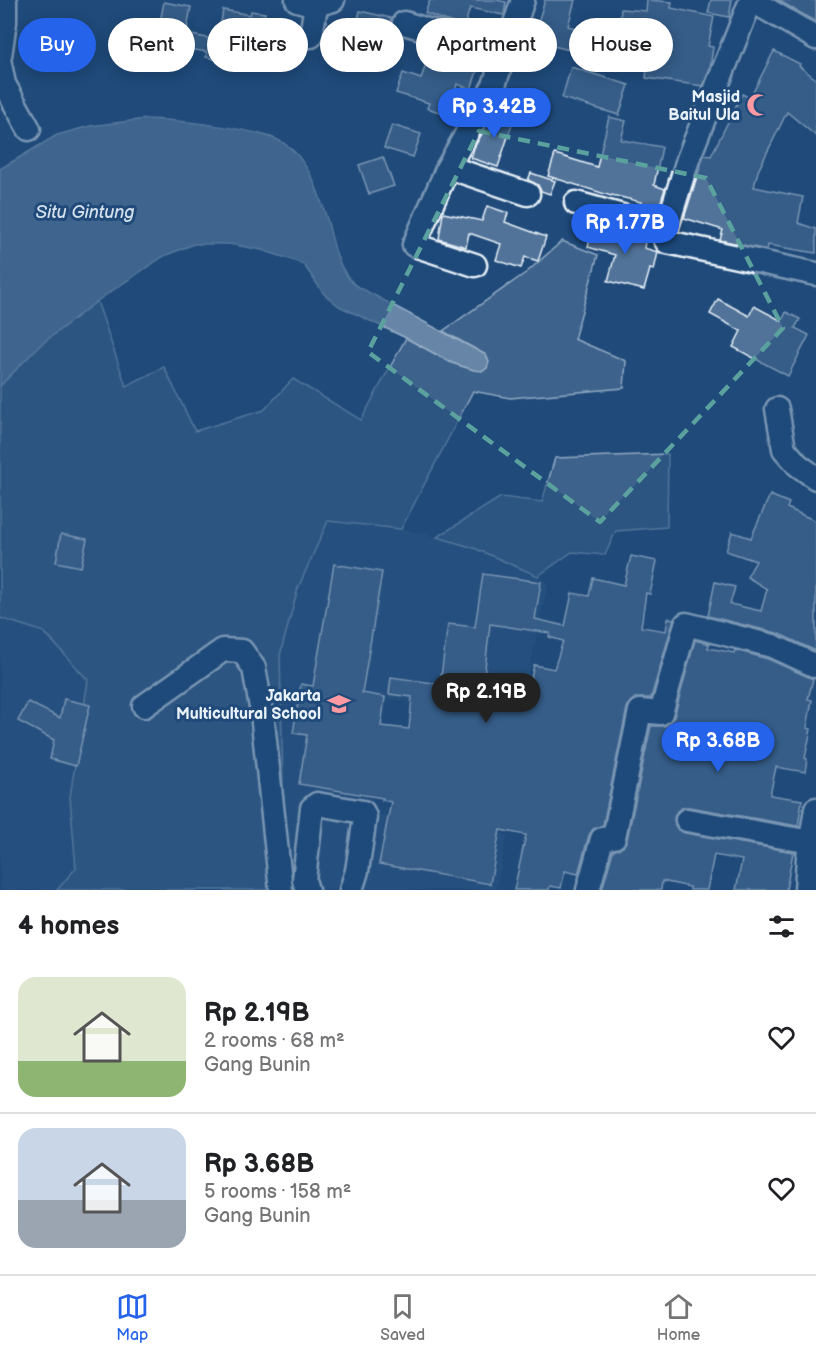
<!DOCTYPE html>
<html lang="en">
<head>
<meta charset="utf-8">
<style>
  :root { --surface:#fff; --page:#f2f2f2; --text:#202124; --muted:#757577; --line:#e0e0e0; --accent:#2563eb }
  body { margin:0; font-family:"Balsamiq Sans",sans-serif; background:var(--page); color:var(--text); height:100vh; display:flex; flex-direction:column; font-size:22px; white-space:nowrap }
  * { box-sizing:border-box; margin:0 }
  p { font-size:20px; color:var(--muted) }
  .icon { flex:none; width:33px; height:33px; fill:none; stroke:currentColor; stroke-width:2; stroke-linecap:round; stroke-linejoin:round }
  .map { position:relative; height:890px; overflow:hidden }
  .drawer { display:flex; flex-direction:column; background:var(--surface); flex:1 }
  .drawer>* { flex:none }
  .top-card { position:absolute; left:18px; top:18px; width:780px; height:54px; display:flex; gap:12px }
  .price { position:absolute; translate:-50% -51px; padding:0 14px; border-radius:21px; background:var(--accent); color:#fff; font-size:20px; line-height:39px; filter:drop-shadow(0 2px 3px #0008) }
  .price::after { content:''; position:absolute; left:50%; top:36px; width:18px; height:14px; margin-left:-9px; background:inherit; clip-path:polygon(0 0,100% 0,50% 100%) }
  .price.selected { background:#222; color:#fff }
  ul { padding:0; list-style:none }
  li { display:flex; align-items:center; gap:18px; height:150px; padding:0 18px }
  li+li { border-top:2px solid var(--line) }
  li span { display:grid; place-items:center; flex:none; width:168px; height:120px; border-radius:18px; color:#555 }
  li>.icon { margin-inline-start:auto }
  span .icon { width:72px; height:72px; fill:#fffc; stroke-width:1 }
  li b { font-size:26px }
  h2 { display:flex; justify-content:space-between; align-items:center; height:72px; padding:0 18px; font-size:26px }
  .tag { padding:0 21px; border-radius:27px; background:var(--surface); box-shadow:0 3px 15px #0003; font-size:21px; line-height:54px }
  .tag.selected { background:var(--accent); color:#fff }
  .tab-bar { display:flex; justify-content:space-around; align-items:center; height:84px; border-top:2px solid var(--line); background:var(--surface); font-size:16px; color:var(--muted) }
  .tab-bar a { display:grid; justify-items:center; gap:3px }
  .tab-bar .selected { color:var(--accent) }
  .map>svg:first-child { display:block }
  .built { fill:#2e5683 }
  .green { fill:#3c628c; stroke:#92aac2; stroke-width:1.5 }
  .water { fill:#6685a7; stroke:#9ab0c7; stroke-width:1.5 }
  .building { fill:#517399; stroke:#e8f1f8; stroke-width:1.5; fill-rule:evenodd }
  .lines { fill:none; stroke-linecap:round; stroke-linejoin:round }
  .minor-casing { stroke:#e8f1f8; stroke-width:27 }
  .minor { stroke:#1f4a7a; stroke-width:22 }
  .marked { fill:none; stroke:#5ba19e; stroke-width:4.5; stroke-dasharray:12 8; stroke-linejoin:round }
  .labels { text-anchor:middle; stroke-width:6; stroke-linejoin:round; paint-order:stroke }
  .poi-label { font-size:16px; font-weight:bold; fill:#e8f1f8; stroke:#1f4a7a; text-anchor:end }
  .water-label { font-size:18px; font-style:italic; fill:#d4e1ec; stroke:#1f4a7a }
</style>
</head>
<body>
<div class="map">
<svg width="816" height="890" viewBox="0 0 816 890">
  <rect width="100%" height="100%" fill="#1f4a7a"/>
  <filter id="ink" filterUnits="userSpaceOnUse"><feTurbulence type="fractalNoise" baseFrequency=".0167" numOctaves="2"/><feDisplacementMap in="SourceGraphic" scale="12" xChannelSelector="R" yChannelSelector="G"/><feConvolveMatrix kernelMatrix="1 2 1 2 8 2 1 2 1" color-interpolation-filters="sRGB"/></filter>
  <g filter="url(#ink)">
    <!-- built -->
    <g class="built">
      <polygon points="328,521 401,529 437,537 474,548 538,576 548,584 527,680 480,710 387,699 370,813 507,835 496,890 284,890 280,655 298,588"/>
      <polygon points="0,618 44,632 88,680 70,797 76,868 57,890 0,890"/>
    </g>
    <!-- green -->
    <g class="green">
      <polygon points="562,241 598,255 574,339 626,361 624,388 510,398 473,391 401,529 328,521 298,588 280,655 285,874 284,890 57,890 76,868 70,797 88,680 44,632 0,618 0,386 39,346 97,301 126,386 164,367 195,431 264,410 293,379 361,420 406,338 452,363 474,370 486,355 443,331 527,272"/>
      <polygon points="668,454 667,527 616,531 605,555 572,552 538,576 474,548 437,537 501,497 542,502 555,458"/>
    </g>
    <!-- water -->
    <path class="water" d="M146 119C175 120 263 128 285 144 309 160 319 193 327 219 334 244 336 267 355 285L486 355 489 362 487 368 483 371 474 370 452 363 406 338 339 306 324 294 304 265 295 261 262 250 229 244H194L164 256 97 301 39 346 0 386V169L57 135 90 126Z"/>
    <!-- building -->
    <g class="building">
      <polygon points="430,0 496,0 506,2 504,15 470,8 464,27 425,13"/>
      <polygon points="545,0 575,0 568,26 613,39 614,30 619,31 621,9 646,11 647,0 672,2 671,8 714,17 708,46 713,47 710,68 703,86 646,78 648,60 575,57 576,53 570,50 532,41"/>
      <polygon points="711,0 732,0 729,17 708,13"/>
      <polygon points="778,0 816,0 816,22"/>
      <polygon points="164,2 191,7 186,34 218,40 223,10 250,15 251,11 265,13 263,25 270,27 267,41 280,44 277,59 264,57 263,61 224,54 223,61 206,57 207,52 156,43"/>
      <polygon points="360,11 391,18 386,47 353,39"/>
      <polygon points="432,45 481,60 471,89 457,84 448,115 427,108 429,103 396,93 403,73 421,79"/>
      <polygon points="774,51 800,64 799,66 816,79 816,136 787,112 758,171 754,187 803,197 798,223 816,229 816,253 768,245 767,250 720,240 723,230 684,218 704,155 711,156 742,94 750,98"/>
      <polygon points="571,67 629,85 619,115 562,98"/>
      <polygon points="496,109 515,115 498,167 471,158 474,148"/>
      <polygon points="609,117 626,121 621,140 662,147 654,185 665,189 658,210 640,204 641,202 612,195 611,196 548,176 555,154 597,167"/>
      <polygon points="392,125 421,134 413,157 384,148"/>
      <polygon points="383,157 394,186 369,194 359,165"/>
      <polygon points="531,173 555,181 550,194 541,191 538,185 528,180"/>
      <polygon points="487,206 508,213 505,222 546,237 538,261 525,257 521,268 496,260 501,244 469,233 466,247 439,239 443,213 482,221"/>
      <polygon points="594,222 646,236 644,248 658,252 654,270 650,269 644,290 608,281 615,255 588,247"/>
      <polygon points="718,299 749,316 754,306 782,321 786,312 800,319 795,328 809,335 788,376 733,347 741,331 710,314"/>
      <polygon points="770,495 789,503 787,508 816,521 816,651 777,633 708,616 715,582 735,587 730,604 761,611 767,589 747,577 756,561 726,551 732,532 751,538"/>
      <polygon points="61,534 87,539 81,567 56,562"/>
      <path d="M631 556 657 561 650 594 646 593 641 627 666 631 668 618 674 619 651 698H635L630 702 627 708 603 825 593 829 589 835 578 874 565 871 561 888 550 886 549 890H514L526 835 500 830 490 884 379 864 391 802 382 800 383 798 299 784 307 735 293 733 301 684 313 686 334 564 382 572 362 693 385 697 381 726 409 729 412 697 389 694 391 677 440 684 448 624 475 627 483 574 541 582 535 619 565 626 572 593 589 596 593 578 624 585ZM490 624 550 633 549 637 563 641 554 669 534 665 525 704 482 695Z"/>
      <polygon points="695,640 709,644 708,648 734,653 735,650 768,659 813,679 808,699 812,700 807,728 811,729 805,758 807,759 805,772 776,767 770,795 802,800 798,826 689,807 683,807 677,811 674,818 675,825 678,830 685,833 793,852 786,890 736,890 742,860 714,855 707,890 690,890 690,887 662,881 661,890 602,890 613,851 623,847 627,840 651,726 665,726 674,717"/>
      <polygon points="64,699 90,705 76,766 50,759 54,740 18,721 28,702 60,718"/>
    </g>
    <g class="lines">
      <!-- minor casing -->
      <g class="minor-casing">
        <g id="minor">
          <polyline points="297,0 316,5 333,0"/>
          <polyline points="404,23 505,53"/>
          <polyline points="311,36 316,5"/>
          <polyline points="816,38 751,0 688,159 664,237 667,242 672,243 816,274"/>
          <polyline points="0,56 5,22 5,0"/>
          <polyline points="0,64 4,84 29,129"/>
          <polyline points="448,167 528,194"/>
          <polyline points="576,203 666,228"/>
          <polyline points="475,265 414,245 448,167 494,85 523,0"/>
          <polyline points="777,409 784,449 798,465 816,478"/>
          <polyline points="144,706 223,650 242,651 254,668 262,713 281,890"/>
          <polyline points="687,820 811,842"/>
          <polyline points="307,890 304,880 312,808 317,804 363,812 365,817 357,871 351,890"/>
          <polyline points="588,890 602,839 614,837 640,711 661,713 686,624 773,646 816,666"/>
          <polyline points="806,890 808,857 816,809"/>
        </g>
      </g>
      <!-- minor -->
      <use href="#minor" class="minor"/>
    </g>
  </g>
  <!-- marked area -->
  <path d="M0 0H816V890H0ZM479 131 706 178 783 328 600 522 368 352Z" fill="#1f4a7a" fill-opacity=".55" fill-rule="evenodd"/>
  <path class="marked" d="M479 131 706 178 783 328 600 522 368 352Z"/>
  <!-- icons -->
  <defs>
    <g id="mosque-bare" transform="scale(1.8)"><path d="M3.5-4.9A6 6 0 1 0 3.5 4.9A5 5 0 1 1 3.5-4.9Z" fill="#ff9aa2" stroke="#1f4a7a" stroke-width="2.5" paint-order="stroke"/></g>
    <g id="school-bare" transform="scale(1.8)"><path d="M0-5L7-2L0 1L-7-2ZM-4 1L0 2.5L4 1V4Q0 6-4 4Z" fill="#ff9aa2" stroke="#1f4a7a" stroke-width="2.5" paint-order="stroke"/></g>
  </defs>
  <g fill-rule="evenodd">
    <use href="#mosque-bare" x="758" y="105"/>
    <use href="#school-bare" x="339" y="704"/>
  </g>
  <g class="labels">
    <!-- poi labels -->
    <g class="poi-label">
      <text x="740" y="102">Masjid<tspan x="740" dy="18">Baitul Ula</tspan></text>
      <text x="321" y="701">Jakarta<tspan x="321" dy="18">Multicultural School</tspan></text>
    </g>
    <!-- water labels -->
    <g class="water-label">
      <text x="85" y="218">Situ Gintung</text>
    </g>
  </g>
</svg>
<b class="price" style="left:494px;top:139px">Rp 3.42B</b>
<b class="price" style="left:625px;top:255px">Rp 1.77B</b>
<b class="price selected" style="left:486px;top:724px">Rp 2.19B</b>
<b class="price" style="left:718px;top:773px">Rp 3.68B</b>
<div class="top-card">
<a class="tag selected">Buy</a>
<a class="tag">Rent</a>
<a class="tag">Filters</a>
<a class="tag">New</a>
<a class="tag">Apartment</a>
<a class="tag">House</a>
</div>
</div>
<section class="drawer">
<h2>4 homes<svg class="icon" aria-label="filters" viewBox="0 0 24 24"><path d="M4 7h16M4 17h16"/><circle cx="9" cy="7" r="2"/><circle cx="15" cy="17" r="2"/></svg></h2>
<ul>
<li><span style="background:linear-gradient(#dfe7d0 70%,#8fb573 0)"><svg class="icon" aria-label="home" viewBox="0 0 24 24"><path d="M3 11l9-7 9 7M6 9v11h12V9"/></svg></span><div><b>Rp 2.19B</b><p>2 rooms · 68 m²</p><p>Gang Bunin</p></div><svg class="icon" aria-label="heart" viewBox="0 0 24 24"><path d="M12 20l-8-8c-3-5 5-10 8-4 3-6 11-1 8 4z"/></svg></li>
<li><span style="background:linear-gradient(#c9d6e8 60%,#9aa5b1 0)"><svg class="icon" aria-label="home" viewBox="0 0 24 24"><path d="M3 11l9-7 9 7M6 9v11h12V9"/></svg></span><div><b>Rp 3.68B</b><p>5 rooms · 158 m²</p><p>Gang Bunin</p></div><svg class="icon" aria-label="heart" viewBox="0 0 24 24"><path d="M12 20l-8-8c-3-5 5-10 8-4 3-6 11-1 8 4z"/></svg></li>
</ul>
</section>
<nav class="tab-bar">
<a class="selected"><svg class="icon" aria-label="map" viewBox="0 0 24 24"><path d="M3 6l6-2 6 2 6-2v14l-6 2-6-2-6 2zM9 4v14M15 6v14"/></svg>Map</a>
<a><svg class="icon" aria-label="saved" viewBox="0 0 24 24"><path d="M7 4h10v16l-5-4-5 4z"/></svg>Saved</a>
<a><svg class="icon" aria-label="home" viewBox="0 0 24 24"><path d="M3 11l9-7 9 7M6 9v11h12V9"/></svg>Home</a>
</nav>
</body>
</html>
